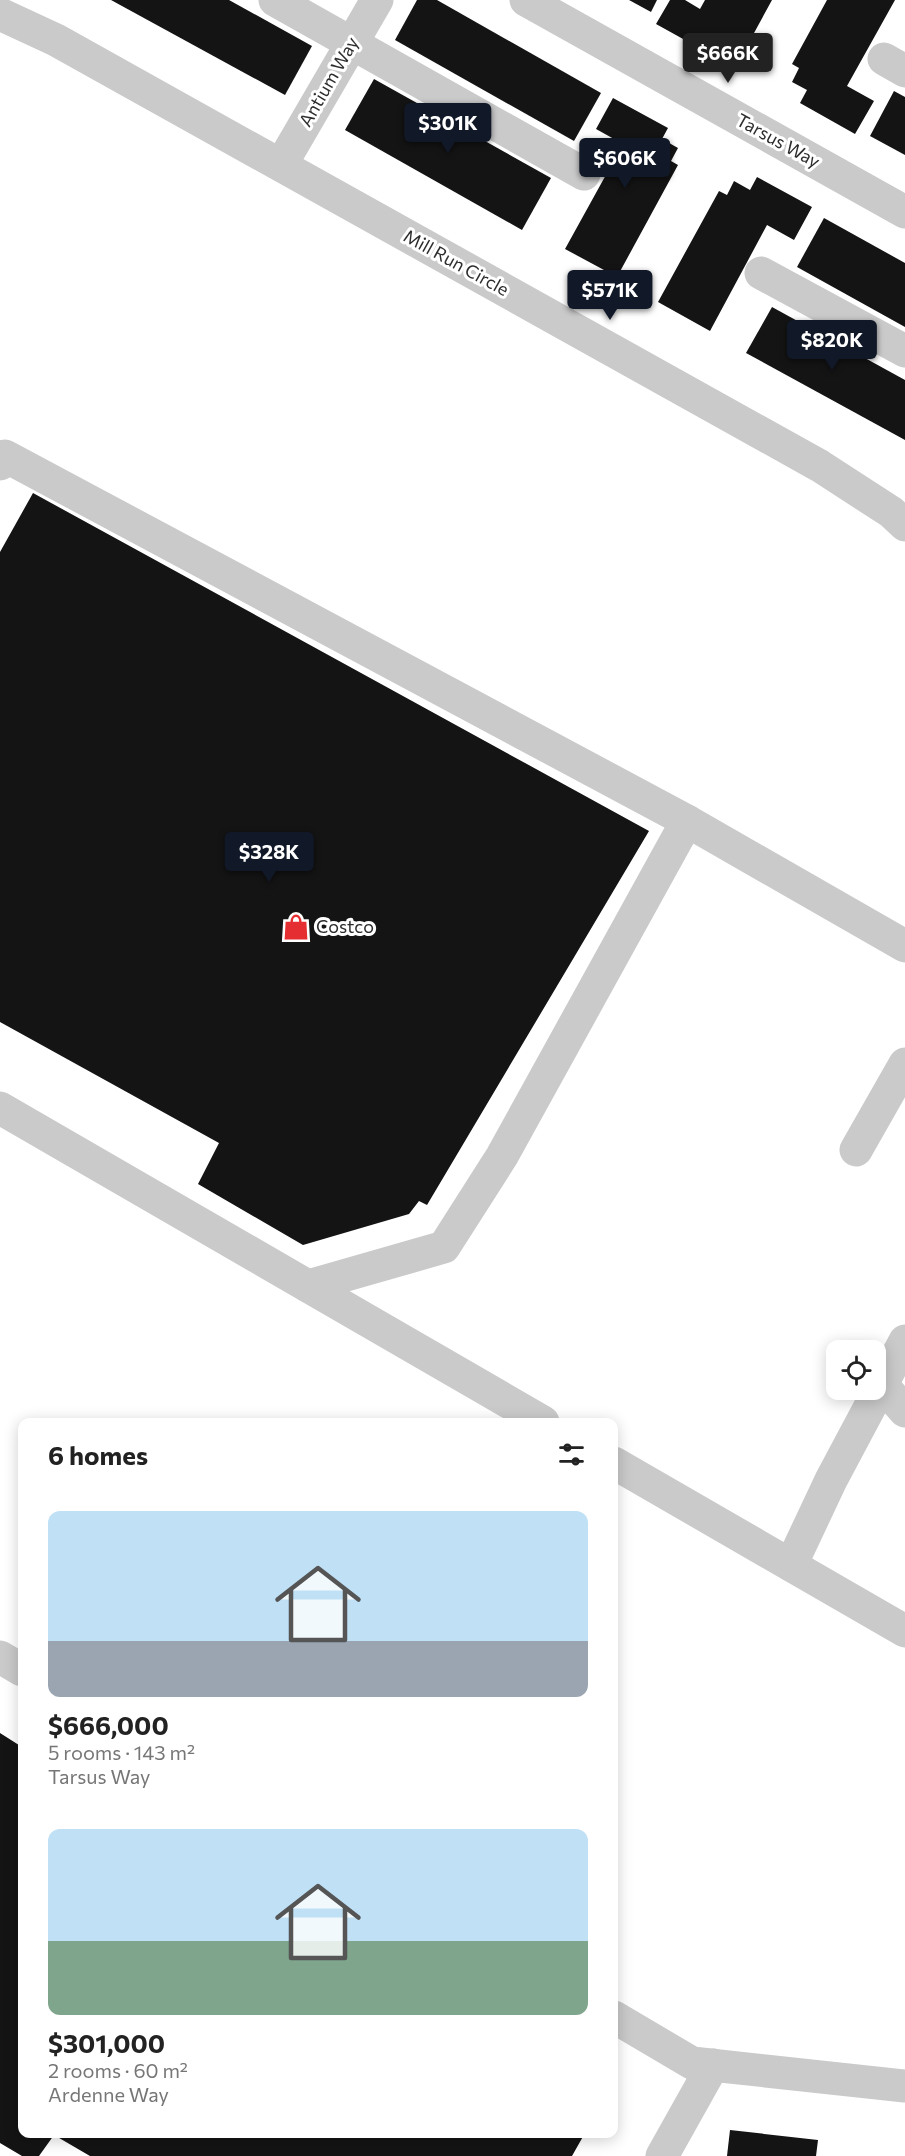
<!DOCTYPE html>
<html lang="en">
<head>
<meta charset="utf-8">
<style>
  :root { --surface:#fff; --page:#f2f2f2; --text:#222; --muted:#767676; --accent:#111827 }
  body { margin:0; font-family:Commissioner,sans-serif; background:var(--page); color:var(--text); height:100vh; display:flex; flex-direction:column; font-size:22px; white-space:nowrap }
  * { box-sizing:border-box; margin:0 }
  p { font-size:20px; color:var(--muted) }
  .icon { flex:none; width:33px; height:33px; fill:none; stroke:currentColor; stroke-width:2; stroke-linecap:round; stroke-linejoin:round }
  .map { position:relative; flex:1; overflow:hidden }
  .drawer { position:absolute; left:18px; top:1418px; width:600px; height:720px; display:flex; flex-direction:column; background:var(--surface); border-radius:12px; box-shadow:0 3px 15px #0003 }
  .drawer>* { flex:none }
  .controls { position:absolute; left:826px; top:1340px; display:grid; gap:12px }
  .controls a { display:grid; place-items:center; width:60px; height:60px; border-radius:12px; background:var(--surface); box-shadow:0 3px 15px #0003; font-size:30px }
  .price { position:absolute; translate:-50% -51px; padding:0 14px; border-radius:6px; background:var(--accent); color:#fff; font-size:20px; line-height:39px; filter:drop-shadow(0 2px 3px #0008) }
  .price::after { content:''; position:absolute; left:50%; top:36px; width:18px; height:14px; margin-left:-9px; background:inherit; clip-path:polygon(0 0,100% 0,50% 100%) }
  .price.on { background:#222; color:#fff }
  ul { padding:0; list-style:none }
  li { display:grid; align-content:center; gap:12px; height:318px; padding:0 30px }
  li span { display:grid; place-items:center; height:186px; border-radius:12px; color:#555 }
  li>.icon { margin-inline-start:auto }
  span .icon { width:108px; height:108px; fill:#fffc; stroke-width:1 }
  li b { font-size:26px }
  h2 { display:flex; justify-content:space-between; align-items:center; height:72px; padding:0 30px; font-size:26px }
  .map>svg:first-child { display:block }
  .building { fill:#141414 }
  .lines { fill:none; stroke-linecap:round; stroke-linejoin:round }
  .minor { stroke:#cacaca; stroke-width:33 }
  .labels { text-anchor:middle; stroke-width:6; stroke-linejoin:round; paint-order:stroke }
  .street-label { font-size:18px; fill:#2d2d2d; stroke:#fff }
  .poi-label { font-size:18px; fill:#2d2d2d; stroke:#fff; text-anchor:start }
</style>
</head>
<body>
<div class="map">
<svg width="905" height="2156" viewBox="0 0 905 2156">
  <rect width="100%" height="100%" fill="#fff"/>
  <!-- building -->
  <g class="building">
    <polygon points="111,0 229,0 312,46 285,95"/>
    <polygon points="417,0 437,0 601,93 574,141 395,40"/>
    <polygon points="629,0 657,0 651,12"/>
    <polygon points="670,0 685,0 700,9 705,0 772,0 748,44 741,39 733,53 718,44 712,55 656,24"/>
    <polygon points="827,0 895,0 847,86 874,101 855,134 800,103 807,90 792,82 799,68 792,64"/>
    <polygon points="374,79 551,178 522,230 345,130"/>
    <polygon points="894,91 905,97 905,155 870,136"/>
    <polygon points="613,98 668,128 662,139 678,148 671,161 678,165 617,277 565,249 623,144 596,129"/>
    <polygon points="757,177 812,207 794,240 767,225 710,331 658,302 719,191 727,195 734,181 750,190"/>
    <polygon points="824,218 905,263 905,327 797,267"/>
    <polygon points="772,307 905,380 905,440 746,353"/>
    <polygon points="33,493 649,831 427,1205 419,1201 409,1214 303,1245 198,1184 219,1143 0,1022 0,552"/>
    <polygon points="0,1733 22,1747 22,2133 585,2133 572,2156 90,2156 54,2135 39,2156 22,2156 0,2143"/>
    <polygon points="730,2130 818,2140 816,2156 727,2156"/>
  </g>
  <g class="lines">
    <!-- minor -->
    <g class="minor">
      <polyline points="275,0 584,174"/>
      <polyline points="526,0 905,212"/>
      <polyline points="0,14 56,40 820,466 891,512 905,525"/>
      <polyline points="884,59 905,71"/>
      <polyline points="281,165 377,0"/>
      <polyline points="761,273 905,351"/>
      <polyline points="0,464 5,456 687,821 502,1156 444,1247 308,1286"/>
      <polyline points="687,821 905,946"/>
      <polyline points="0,1108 543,1422"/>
      <polyline points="856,1150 905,1064"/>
      <polyline points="883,1386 905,1411"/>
      <polyline points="614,1463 905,1631"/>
      <polyline points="791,1565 831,1480 905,1341"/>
      <polyline points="0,1657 22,1670"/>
      <polyline points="614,2017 692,2063 905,2086"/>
      <polyline points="662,2156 713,2065"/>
    </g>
  </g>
  <!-- icons -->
  <defs>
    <g id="shop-bare" transform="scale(2.07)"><path d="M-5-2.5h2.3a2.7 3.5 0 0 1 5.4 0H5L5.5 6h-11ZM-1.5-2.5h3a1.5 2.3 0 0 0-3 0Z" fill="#e42e32" stroke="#fff" stroke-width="2.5" paint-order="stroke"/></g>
  </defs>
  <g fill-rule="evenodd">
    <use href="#shop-bare" x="296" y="927"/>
  </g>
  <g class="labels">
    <!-- street labels -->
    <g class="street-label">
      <text transform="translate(329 82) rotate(-60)" y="6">Antium Way</text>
      <text transform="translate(778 141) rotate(29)" y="6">Tarsus Way</text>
      <text transform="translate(456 263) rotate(29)" y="6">Mill Run Circle</text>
    </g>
    <!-- poi labels -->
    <g class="poi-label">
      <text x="316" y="933">Costco</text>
    </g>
  </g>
</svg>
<div class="controls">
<a><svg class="icon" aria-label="locate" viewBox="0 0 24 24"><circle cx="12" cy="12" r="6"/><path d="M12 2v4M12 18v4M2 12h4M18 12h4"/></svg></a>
</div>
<b class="price on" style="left:728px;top:84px">$666K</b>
<b class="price" style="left:448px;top:154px">$301K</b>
<b class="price" style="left:625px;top:189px">$606K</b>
<b class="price" style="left:610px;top:321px">$571K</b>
<b class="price" style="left:832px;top:371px">$820K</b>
<b class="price" style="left:269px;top:883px">$328K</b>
<section class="drawer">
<h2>6 homes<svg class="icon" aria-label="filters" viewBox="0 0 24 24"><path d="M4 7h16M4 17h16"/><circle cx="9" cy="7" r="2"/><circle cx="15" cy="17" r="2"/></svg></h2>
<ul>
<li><span style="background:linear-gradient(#bfe0f5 70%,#9aa5b1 0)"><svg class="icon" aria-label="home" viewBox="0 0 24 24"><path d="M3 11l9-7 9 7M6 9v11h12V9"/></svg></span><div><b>$666,000</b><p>5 rooms · 143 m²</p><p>Tarsus Way</p></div></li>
<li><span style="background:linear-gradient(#bfe0f5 60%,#7fa58c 0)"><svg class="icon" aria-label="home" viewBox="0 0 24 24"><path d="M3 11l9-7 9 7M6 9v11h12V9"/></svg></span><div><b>$301,000</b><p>2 rooms · 60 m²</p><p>Ardenne Way</p></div></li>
</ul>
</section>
</div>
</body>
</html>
